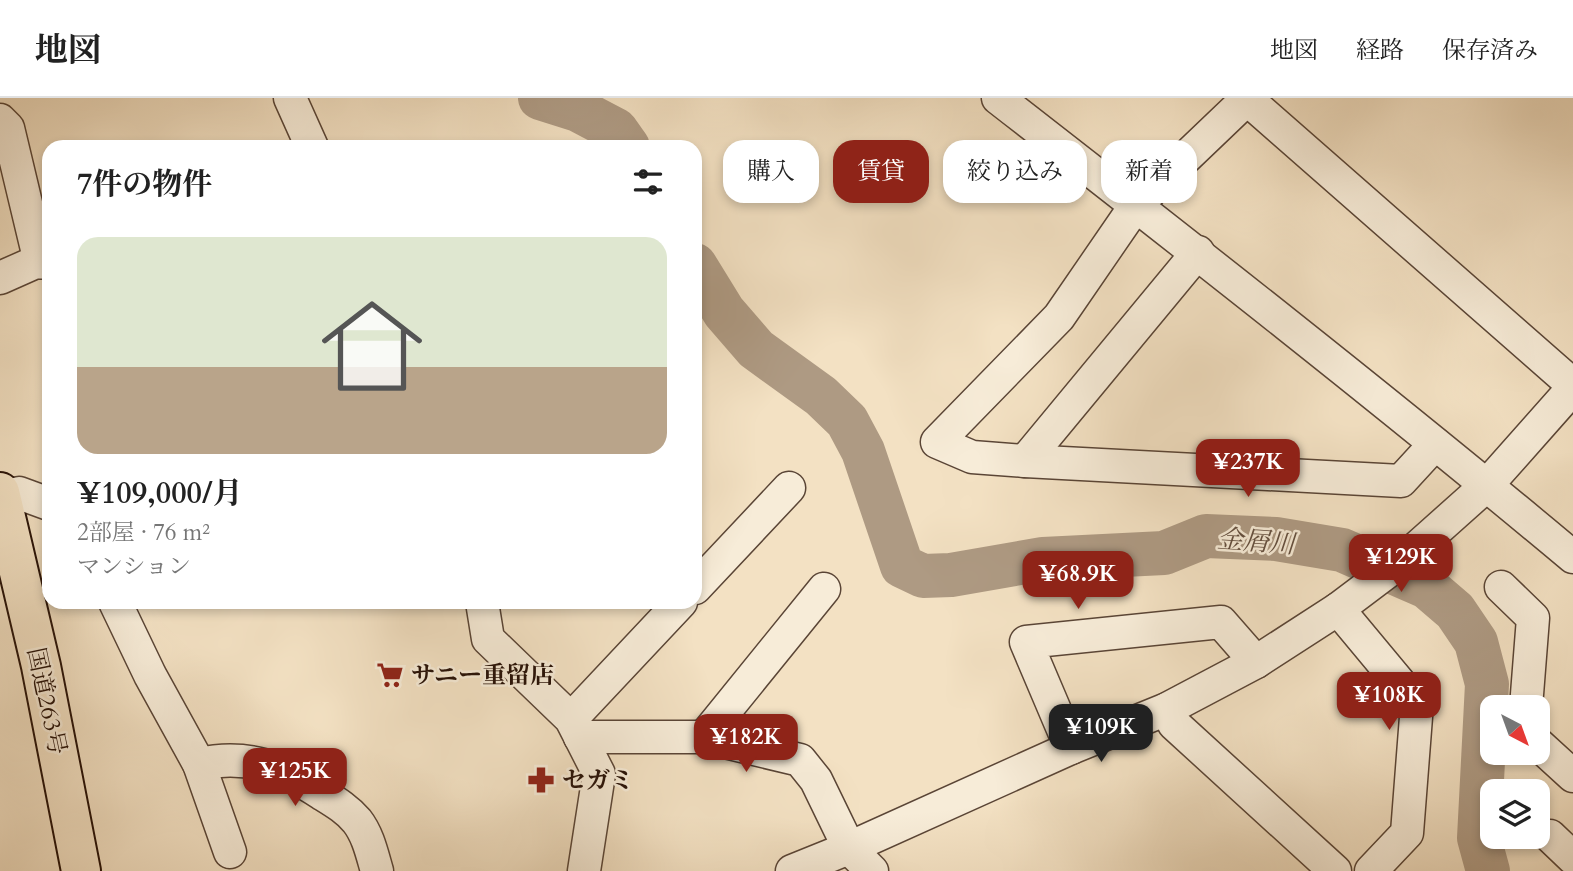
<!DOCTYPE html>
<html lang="ja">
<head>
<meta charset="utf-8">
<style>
  :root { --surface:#fff; --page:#f2f2f2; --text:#222; --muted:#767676; --line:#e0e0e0; --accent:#8f2418 }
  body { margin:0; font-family:Cardo,"Noto Serif JP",serif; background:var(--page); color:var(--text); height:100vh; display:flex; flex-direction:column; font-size:26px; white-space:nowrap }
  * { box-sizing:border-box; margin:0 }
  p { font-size:23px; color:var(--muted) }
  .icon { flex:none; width:38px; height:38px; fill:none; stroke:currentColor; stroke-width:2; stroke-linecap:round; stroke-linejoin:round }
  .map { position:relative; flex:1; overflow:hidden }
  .panel { position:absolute; left:42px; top:42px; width:660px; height:469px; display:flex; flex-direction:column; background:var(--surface); border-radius:21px; box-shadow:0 4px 10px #0003 }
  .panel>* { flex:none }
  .guide { position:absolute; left:723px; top:42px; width:665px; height:63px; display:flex; gap:14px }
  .needle { width:46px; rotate:139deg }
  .fabs { position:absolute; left:1480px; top:597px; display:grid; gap:14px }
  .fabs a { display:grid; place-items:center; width:70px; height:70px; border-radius:14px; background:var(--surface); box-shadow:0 4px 10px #0003; font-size:35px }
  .price { position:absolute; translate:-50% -60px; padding:0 16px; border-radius:14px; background:var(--accent); color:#fff; font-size:23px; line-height:46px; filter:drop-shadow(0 2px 4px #0008) }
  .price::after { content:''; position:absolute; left:50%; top:42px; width:21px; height:16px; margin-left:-10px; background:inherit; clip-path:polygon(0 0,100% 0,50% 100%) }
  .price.current { background:#222; color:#fff }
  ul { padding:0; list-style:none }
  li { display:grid; align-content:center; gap:14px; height:371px; padding:0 35px }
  li span { display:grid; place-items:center; height:217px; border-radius:21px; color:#555 }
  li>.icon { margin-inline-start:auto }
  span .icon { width:126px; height:126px; fill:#fffc; stroke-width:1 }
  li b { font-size:30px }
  h2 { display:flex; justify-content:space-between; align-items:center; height:84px; padding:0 35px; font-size:30px }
  .pill { padding:0 24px; border-radius:21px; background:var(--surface); box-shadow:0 4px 10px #0003; font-size:24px; line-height:63px }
  .pill.current { background:var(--accent); color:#fff }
  header { display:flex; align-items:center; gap:42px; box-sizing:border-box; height:98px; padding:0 35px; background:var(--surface); border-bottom:2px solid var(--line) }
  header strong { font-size:33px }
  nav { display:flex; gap:38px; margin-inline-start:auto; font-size:24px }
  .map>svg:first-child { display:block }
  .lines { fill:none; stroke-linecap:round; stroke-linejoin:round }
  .river { stroke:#ae9a83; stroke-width:44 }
  .minor-casing { stroke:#5a4536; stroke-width:35 }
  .highway-casing { stroke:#271107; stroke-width:42 }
  .minor { stroke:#f7ecd8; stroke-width:32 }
  .highway { stroke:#f3e1c3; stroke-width:38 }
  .labels { text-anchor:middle; stroke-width:5; stroke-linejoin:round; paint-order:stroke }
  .poi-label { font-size:24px; font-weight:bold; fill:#271107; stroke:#f7ecd8; text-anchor:start }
  .street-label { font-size:24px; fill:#271107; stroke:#f7ecd8 }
  .water-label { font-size:26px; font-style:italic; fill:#644f3f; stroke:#f7ecd8 }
</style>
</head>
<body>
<header>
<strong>地図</strong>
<nav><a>地図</a><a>経路</a><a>保存済み</a></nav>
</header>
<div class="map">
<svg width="1573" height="773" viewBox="0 0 1573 773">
  <rect width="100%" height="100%" fill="#f3e1c3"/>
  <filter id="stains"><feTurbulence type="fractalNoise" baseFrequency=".00286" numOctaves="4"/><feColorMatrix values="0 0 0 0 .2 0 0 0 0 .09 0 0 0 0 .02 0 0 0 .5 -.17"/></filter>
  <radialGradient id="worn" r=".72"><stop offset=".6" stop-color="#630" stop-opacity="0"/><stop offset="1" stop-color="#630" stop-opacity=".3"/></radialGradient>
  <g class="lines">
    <!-- river -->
    <g class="river">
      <polyline points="540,0 578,12 616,32 628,49"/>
      <polyline points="695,167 724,214 756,251 821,298 847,323 863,353 902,468 923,478 951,477 1043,461 1164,455 1206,438 1276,441 1342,452 1427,489 1455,513 1476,544 1487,586 1479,740 1488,773"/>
    </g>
    <!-- minor casing -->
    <g class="minor-casing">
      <g id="minor">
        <polyline points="290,0 312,49"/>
        <path d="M998 0C1192 151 1385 302 1573 459"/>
        <polyline points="1247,1 1573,287"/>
        <polyline points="0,22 8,30 40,164"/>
        <polyline points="1198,154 1025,363 972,359 937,344 1059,219 1136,107 1248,0"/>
        <polyline points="0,180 36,164 49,165"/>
        <polyline points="1025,363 1401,383 1435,346"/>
        <polyline points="1,399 19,395 49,406"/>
        <polyline points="1501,489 1533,520 1526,609"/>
        <polyline points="695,490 789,390"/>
        <polyline points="115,504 150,577 199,666 230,754"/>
        <polyline points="482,504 488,541 571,621 599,676 584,773"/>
        <polyline points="1338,511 1417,606 1407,735 1371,773"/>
        <polyline points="1167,611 1174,626 1335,773"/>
        <polyline points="571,621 681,504"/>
        <polyline points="580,639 704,639 800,662 816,682 849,750 872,773"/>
        <polyline points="704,639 824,491"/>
        <polyline points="1538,646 1573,678"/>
        <polyline points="1071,650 1026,544 1221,524 1256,564"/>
        <path d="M199 666C248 655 283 670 322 696 335 704 347 711 357 723 368 737 372 756 377 773"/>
        <polyline points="1550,738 1573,760"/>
        <polyline points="792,773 849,750 1071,650 1167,611 1256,564 1338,511 1403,462 1487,387 1573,290"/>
      </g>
    </g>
    <!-- highway casing -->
    <g class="highway-casing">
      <polyline id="highway" points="0,394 41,568 81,773"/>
    </g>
    <!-- minor -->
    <use href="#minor" class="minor"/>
    <!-- highway -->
    <use href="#highway" class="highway"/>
  </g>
  <!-- icons -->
  <defs>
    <g id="supermarket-bare" transform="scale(2.1)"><path d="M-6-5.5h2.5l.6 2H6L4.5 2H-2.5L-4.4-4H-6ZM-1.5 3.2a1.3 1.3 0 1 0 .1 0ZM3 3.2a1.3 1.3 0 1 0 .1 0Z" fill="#8f2418" stroke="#f7ecd8" stroke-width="2.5" paint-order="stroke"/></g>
    <g id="pharmacy-bare" transform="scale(2.1)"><path d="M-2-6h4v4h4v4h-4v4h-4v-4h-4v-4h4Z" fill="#8f2418" stroke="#f7ecd8" stroke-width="2.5" paint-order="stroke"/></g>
  </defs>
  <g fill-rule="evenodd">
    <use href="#supermarket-bare" x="390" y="577"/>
    <use href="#pharmacy-bare" x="541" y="682"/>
  </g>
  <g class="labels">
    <!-- poi labels -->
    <g class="poi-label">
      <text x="411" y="585">サニー重留店</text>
      <text x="562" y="690">セガミ</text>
    </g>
    <!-- street labels -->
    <g class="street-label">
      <text transform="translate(47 603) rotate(78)" y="8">国道263号</text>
    </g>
    <!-- water labels -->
    <g class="water-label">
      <text transform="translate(1256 443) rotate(4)" y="9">金屑川</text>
    </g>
  </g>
  <rect width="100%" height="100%" filter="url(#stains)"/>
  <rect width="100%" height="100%" fill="url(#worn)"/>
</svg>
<div class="fabs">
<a><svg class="needle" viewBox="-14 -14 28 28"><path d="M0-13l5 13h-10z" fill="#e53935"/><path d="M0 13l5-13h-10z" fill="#767676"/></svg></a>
<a><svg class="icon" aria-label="layers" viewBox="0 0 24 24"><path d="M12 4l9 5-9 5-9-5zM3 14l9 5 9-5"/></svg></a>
</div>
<b class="price" style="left:1248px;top:401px">¥237K</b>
<b class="price" style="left:1401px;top:496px">¥129K</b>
<b class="price" style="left:1078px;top:513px">¥68.9K</b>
<b class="price" style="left:1389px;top:634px">¥108K</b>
<b class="price current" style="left:1101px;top:666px">¥109K</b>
<b class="price" style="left:746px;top:676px">¥182K</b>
<b class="price" style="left:295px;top:710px">¥125K</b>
<div class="guide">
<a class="pill">購入</a>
<a class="pill current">賃貸</a>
<a class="pill">絞り込み</a>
<a class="pill">新着</a>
</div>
<section class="panel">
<h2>7件の物件<svg class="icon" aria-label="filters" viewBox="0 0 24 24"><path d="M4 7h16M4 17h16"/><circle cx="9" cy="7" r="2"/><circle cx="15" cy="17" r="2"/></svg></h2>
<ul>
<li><span style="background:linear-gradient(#dfe7d0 60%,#b9a48a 0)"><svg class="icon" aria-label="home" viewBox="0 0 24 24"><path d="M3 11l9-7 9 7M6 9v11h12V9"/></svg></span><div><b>¥109,000/月</b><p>2部屋 · 76 m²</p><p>マンション</p></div></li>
</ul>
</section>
</div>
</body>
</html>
